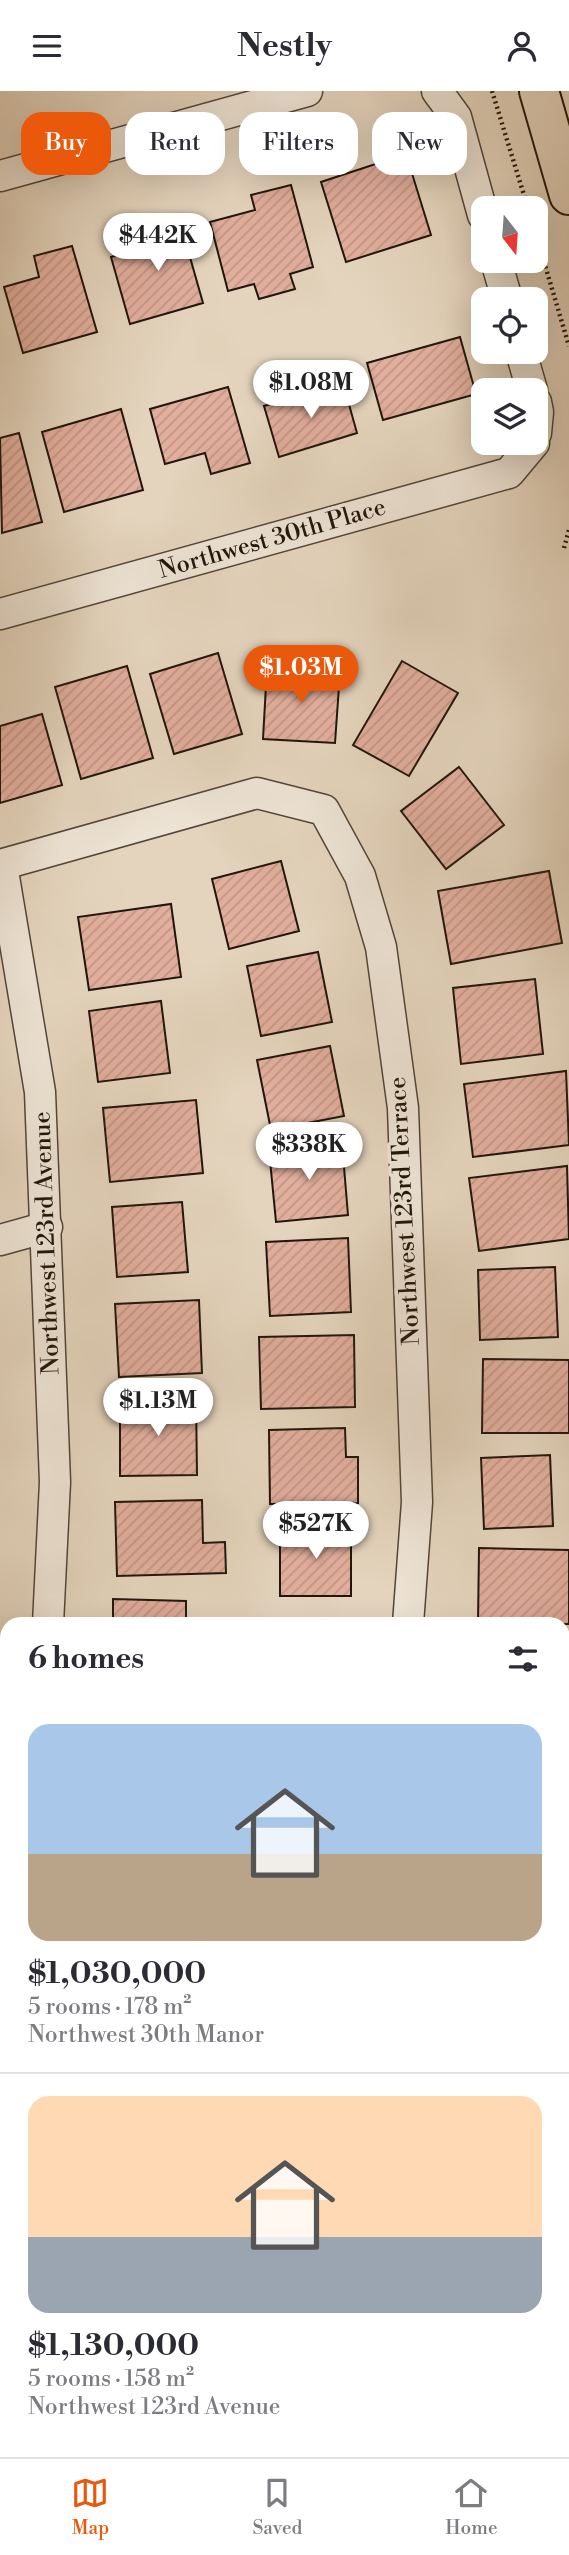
<!DOCTYPE html>
<html lang="en">
<head>
<meta charset="utf-8">
<style>
  :root { --surface:#fff; --page:#f2f2f3; --text:#2b2b33; --muted:#7c7c81; --line:#e1e1e2; --accent:#ea580c }
  body { margin:0; font-family:"Libre Bodoni",serif; background:var(--page); color:var(--text); height:100vh; display:flex; flex-direction:column; font-size:26px; white-space:nowrap }
  * { box-sizing:border-box; margin:0 }
  p { font-size:23px; color:var(--muted) }
  .icon { flex:none; width:38px; height:38px; fill:none; stroke:currentColor; stroke-width:2; stroke-linecap:round; stroke-linejoin:round }
  .map { position:relative; flex:1; overflow:hidden }
  .panel { position:absolute; left:0px; top:1526px; width:570px; height:840px; display:flex; flex-direction:column; background:var(--surface); border-radius:21px 21px 0 0; box-shadow:0 7px 28px #0002 }
  .panel>* { flex:none }
  .guide { position:absolute; left:21px; top:21px; width:528px; height:63px; display:flex; gap:14px }
  .needle { width:46px; rotate:163deg }
  .buttons { position:absolute; left:471px; top:105px; display:grid; gap:14px }
  .buttons a { display:grid; place-items:center; width:77px; height:77px; border-radius:14px; background:var(--surface); box-shadow:0 7px 28px #0002; font-size:35px }
  .price { position:absolute; translate:-50% -60px; padding:0 16px; border-radius:24px; background:#fff; color:#222; font-size:23px; line-height:46px; filter:drop-shadow(0 2px 4px #0008) }
  .price::after { content:''; position:absolute; left:50%; top:42px; width:21px; height:16px; margin-left:-10px; background:inherit; clip-path:polygon(0 0,100% 0,50% 100%) }
  .price.selected { background:var(--accent); color:#fff }
  ul { padding:0; list-style:none }
  li { display:grid; align-content:center; gap:14px; height:371px; padding:0 28px }
  li+li { border-top:2px solid var(--line) }
  li span { display:grid; place-items:center; height:217px; border-radius:21px; color:#555 }
  li>.icon { margin-inline-start:auto }
  span .icon { width:126px; height:126px; fill:#fffc; stroke-width:1 }
  li b { font-size:30px }
  h2 { display:flex; justify-content:space-between; align-items:center; height:84px; padding:0 28px; font-size:30px }
  .tag { padding:0 24px; border-radius:21px; background:var(--surface); box-shadow:0 7px 28px #0002; font-size:24px; line-height:63px }
  .tag.selected { background:var(--accent); color:#fff }
  header { display:flex; justify-content:space-between; align-items:center; height:91px; padding:0 28px; background:var(--surface); font-size:32px; font-weight:800 }
  .menu { display:flex; justify-content:space-around; align-items:center; height:98px; border-top:2px solid var(--line); background:var(--surface); font-size:19px; color:var(--muted) }
  .menu a { display:grid; justify-items:center; gap:4px }
  .menu .selected { color:var(--accent) }
  .map>svg:first-child { display:block }
  .building { fill:url(#building-hatch); stroke:#21160b; stroke-width:2 }
  .lines { fill:none; stroke-linecap:round; stroke-linejoin:round }
  .street-casing { stroke:#524638; stroke-width:33 }
  .highway-casing { stroke:#21160b; stroke-width:42 }
  .path { stroke:#21160b; stroke-width:4.5; stroke-dasharray:2 3.5; stroke-linecap:butt }
  .street { stroke:#ede3d4; stroke-width:30 }
  .highway { stroke:#e4d4bd; stroke-width:38 }
  .labels { text-anchor:middle; stroke-width:7; stroke-linejoin:round; paint-order:stroke }
  .street-label { font-size:24px; fill:#21160b; stroke:#ede3d4 }
</style>
</head>
<body>
<header><svg class="icon" aria-label="menu" viewBox="0 0 24 24"><path d="M4 6h16M4 12h16M4 18h16"/></svg>Nestly<svg class="icon" aria-label="person" viewBox="0 0 24 24"><circle cx="12" cy="8" r="4"/><path d="M4 21q1-7 8-7t8 7"/></svg></header>
<div class="map">
<svg width="569" height="2366" viewBox="0 0 569 2366">
  <defs>
    <pattern id="building-hatch" width="6" height="6" patternUnits="userSpaceOnUse" patternTransform="scale(1.75)"><rect width="6" height="6" fill="#e2ae9d"/><path d="M-1 1l2-2M0 6l6-6M5 7l2-2" fill="none" stroke="#c29586"/></pattern>
  </defs>
  <rect width="100%" height="100%" fill="#e4d4bd"/>
  <filter id="stains"><feTurbulence type="fractalNoise" baseFrequency=".00286" numOctaves="4"/><feColorMatrix values="0 0 0 0 .2 0 0 0 0 .09 0 0 0 0 .02 0 0 0 .5 -.17"/></filter>
  <radialGradient id="worn" r=".72"><stop offset=".6" stop-color="#630" stop-opacity="0"/><stop offset="1" stop-color="#630" stop-opacity=".3"/></radialGradient>
  <!-- building -->
  <g class="building">
    <polygon points="406,63 431,144 346,171 321,91"/>
    <polygon points="291,94 313,176 290,183 295,198 259,208 254,193 228,200 210,131 255,119 251,104"/>
    <polygon points="178,124 203,212 130,233 111,166 147,156 141,134"/>
    <polygon points="72,155 97,241 23,262 4,196 39,186 34,165"/>
    <polygon points="460,246 476,303 383,329 367,272"/>
    <polygon points="343,292 357,342 279,366 264,315"/>
    <polygon points="228,296 250,372 211,383 205,362 165,373 150,318"/>
    <polygon points="121,318 143,399 64,421 42,341"/>
    <polygon points="19,342 42,431 2,442 0,347"/>
    <polygon points="218,562 242,643 174,663 150,583"/>
    <polygon points="402,570 458,602 409,685 353,654"/>
    <polygon points="127,575 153,667 81,688 55,596"/>
    <polygon points="267,576 340,581 335,652 263,648"/>
    <polygon points="42,623 62,694 0,712 0,635"/>
    <polygon points="459,676 504,734 446,778 401,720"/>
    <polygon points="281,770 299,840 229,858 212,788"/>
    <polygon points="549,780 562,852 451,873 438,800"/>
    <polygon points="171,813 181,886 89,899 78,826"/>
    <polygon points="318,861 332,931 261,945 247,875"/>
    <polygon points="535,888 543,963 461,973 453,897"/>
    <polygon points="161,910 170,982 98,991 89,920"/>
    <polygon points="330,955 344,1025 271,1039 257,969"/>
    <polygon points="566,980 569,1054 473,1066 464,993"/>
    <polygon points="196,1009 203,1082 110,1091 103,1017"/>
    <polygon points="342,1052 348,1124 276,1131 269,1059"/>
    <polygon points="567,1075 569,1148 479,1160 469,1087"/>
    <polygon points="182,1111 188,1181 117,1186 112,1116"/>
    <polygon points="348,1147 351,1221 270,1225 266,1151"/>
    <polygon points="555,1176 558,1246 480,1249 478,1179"/>
    <polygon points="199,1209 202,1282 119,1286 115,1213"/>
    <polygon points="354,1244 355,1316 261,1318 259,1246"/>
    <polygon points="483,1268 569,1269 569,1342 482,1342"/>
    <polygon points="196,1308 197,1384 120,1385 120,1310"/>
    <polygon points="345,1337 346,1366 358,1366 358,1412 270,1413 269,1339"/>
    <polygon points="550,1364 553,1435 484,1438 481,1367"/>
    <polygon points="202,1409 203,1452 225,1451 226,1482 117,1485 115,1411"/>
    <rect x="280" y="1434" width="71" height="71"/>
    <polygon points="479,1457 569,1459 569,1533 478,1532"/>
    <polygon points="113,1508 186,1510 186,1533 113,1533"/>
    <rect x="275" y="1529" width="73" height="4"/>
    <polygon points="67,2359 101,2359 98,2366 82,2366"/>
    <polygon points="218,2359 274,2359 271,2366 239,2366"/>
    <polygon points="410,2359 497,2359 507,2362 505,2366 408,2366"/>
  </g>
  <g class="lines">
    <!-- street casing -->
    <g class="street-casing">
      <g id="street">
        <polyline points="437,0 456,26 483,124"/>
        <polyline points="0,85 307,0"/>
        <polyline points="496,170 507,208"/>
        <polyline points="521,261 532,299"/>
        <polyline points="536,311 538,321 536,342"/>
        <polyline points="0,523 509,382 534,352"/>
        <polyline points="0,774 257,702 324,719 360,785 381,856 403,1017 417,1411 408,1533"/>
        <polyline points="2,774 40,1001 55,1391 48,1533"/>
        <polyline points="0,1149 47,1136"/>
        <polyline points="564,1680 569,1680"/>
        <polyline points="0,2224 7,2205"/>
        <polyline points="341,2366 343,2359"/>
      </g>
    </g>
    <!-- highway casing -->
    <g class="highway-casing">
      <polyline id="highway" points="539,0 569,104"/>
    </g>
    <!-- path -->
    <g class="path">
      <polyline points="492,0 528,117"/>
      <polyline points="536,144 569,255"/>
      <polyline points="564,457 569,439"/>
    </g>
    <!-- street -->
    <use href="#street" class="street"/>
    <!-- highway -->
    <use href="#highway" class="highway"/>
  </g>
  <g class="labels">
    <!-- street labels -->
    <g class="street-label">
      <text transform="translate(272 447) rotate(-16)" y="8">Northwest 30th Place</text>
      <text transform="translate(404 1120) rotate(-93)" y="8">Northwest 123rd Terrace</text>
      <text transform="translate(46 1152) rotate(-92)" y="8">Northwest 123rd Avenue</text>
    </g>
  </g>
  <rect width="100%" height="100%" filter="url(#stains)"/>
  <rect width="100%" height="100%" fill="url(#worn)"/>
</svg>
<div class="buttons">
<a><svg class="needle" viewBox="-14 -14 28 28"><path d="M0-13l5 13h-10z" fill="#e53935"/><path d="M0 13l5-13h-10z" fill="#7c7c81"/></svg></a>
<a><svg class="icon" aria-label="locate" viewBox="0 0 24 24"><circle cx="12" cy="12" r="6"/><path d="M12 2v4M12 18v4M2 12h4M18 12h4"/></svg></a>
<a><svg class="icon" aria-label="layers" viewBox="0 0 24 24"><path d="M12 4l9 5-9 5-9-5zM3 14l9 5 9-5"/></svg></a>
</div>
<b class="price" style="left:158px;top:182px">$442K</b>
<b class="price" style="left:311px;top:329px">$1.08M</b>
<b class="price selected" style="left:301px;top:614px">$1.03M</b>
<b class="price" style="left:309px;top:1091px">$338K</b>
<b class="price" style="left:158px;top:1347px">$1.13M</b>
<b class="price" style="left:316px;top:1470px">$527K</b>
<div class="guide">
<a class="tag selected">Buy</a>
<a class="tag">Rent</a>
<a class="tag">Filters</a>
<a class="tag">New</a>
</div>
<section class="panel">
<h2>6 homes<svg class="icon" aria-label="filters" viewBox="0 0 24 24"><path d="M4 7h16M4 17h16"/><circle cx="9" cy="7" r="2"/><circle cx="15" cy="17" r="2"/></svg></h2>
<ul>
<li><span style="background:linear-gradient(#a9c7e8 60%,#b9a48a 0)"><svg class="icon" aria-label="home" viewBox="0 0 24 24"><path d="M3 11l9-7 9 7M6 9v11h12V9"/></svg></span><div><b>$1,030,000</b><p>5 rooms · 178 m²</p><p>Northwest 30th Manor</p></div></li>
<li><span style="background:linear-gradient(#ffd9b3 65%,#9aa5b1 0)"><svg class="icon" aria-label="home" viewBox="0 0 24 24"><path d="M3 11l9-7 9 7M6 9v11h12V9"/></svg></span><div><b>$1,130,000</b><p>5 rooms · 158 m²</p><p>Northwest 123rd Avenue</p></div></li>
</ul>
</section>
</div>
<nav class="menu">
<a class="selected"><svg class="icon" aria-label="map" viewBox="0 0 24 24"><path d="M3 6l6-2 6 2 6-2v14l-6 2-6-2-6 2zM9 4v14M15 6v14"/></svg>Map</a>
<a><svg class="icon" aria-label="saved" viewBox="0 0 24 24"><path d="M7 4h10v16l-5-4-5 4z"/></svg>Saved</a>
<a><svg class="icon" aria-label="home" viewBox="0 0 24 24"><path d="M3 11l9-7 9 7M6 9v11h12V9"/></svg>Home</a>
</nav>
</body>
</html>
